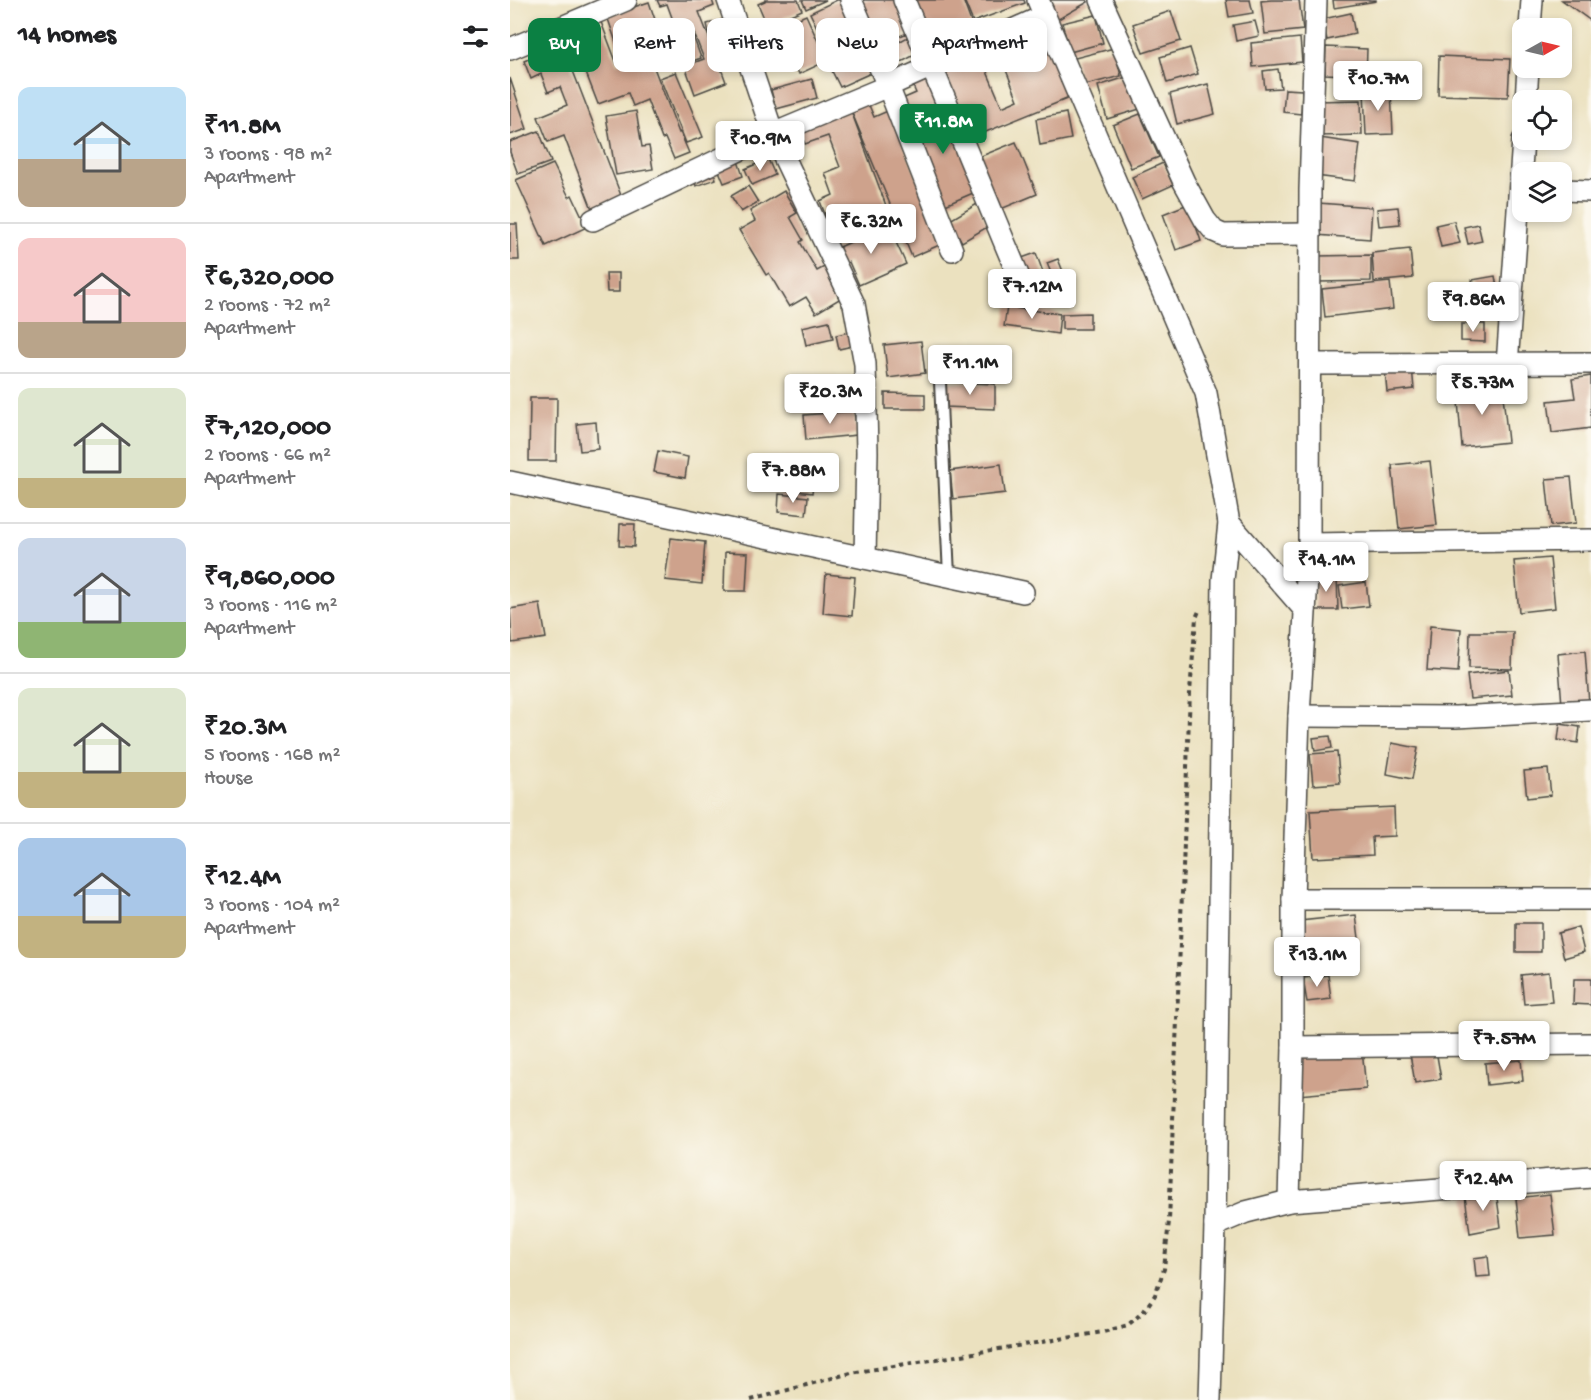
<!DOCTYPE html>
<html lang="en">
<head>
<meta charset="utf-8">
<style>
  :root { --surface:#fff; --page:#f6f6f6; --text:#202124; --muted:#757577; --line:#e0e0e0; --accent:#0b8043 }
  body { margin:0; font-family:"Gochi Hand",sans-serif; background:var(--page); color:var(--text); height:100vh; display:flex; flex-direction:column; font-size:22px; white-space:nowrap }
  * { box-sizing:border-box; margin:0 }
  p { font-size:20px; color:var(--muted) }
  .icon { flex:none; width:33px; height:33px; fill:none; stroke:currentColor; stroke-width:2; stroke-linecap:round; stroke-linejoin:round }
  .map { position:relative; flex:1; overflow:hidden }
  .panel { display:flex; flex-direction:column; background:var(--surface); width:510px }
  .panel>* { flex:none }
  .hud { position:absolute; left:18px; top:18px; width:570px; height:54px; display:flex; gap:12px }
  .needle { width:39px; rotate:82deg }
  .fabs { position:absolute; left:1002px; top:18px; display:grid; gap:12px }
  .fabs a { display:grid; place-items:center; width:60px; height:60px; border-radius:12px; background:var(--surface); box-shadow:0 3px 9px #0003; font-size:30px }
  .price { position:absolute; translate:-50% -51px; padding:0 14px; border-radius:6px; background:#fff; color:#222; font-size:20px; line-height:39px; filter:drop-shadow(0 2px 3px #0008) }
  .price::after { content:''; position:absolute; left:50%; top:36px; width:18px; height:14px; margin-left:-9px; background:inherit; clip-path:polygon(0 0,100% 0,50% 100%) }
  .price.on { background:var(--accent); color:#fff }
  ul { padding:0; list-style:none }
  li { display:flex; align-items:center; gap:18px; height:150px; padding:0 18px }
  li+li { border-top:2px solid var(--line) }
  li span { display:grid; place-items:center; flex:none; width:168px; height:120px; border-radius:12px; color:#555 }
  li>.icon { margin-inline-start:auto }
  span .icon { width:72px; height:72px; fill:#fffc; stroke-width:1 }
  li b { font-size:26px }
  h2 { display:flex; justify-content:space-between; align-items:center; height:72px; padding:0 18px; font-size:26px }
  .chip { padding:0 21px; border-radius:12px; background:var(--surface); box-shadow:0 3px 9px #0003; font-size:21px; line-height:54px }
  .chip.on { background:var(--accent); color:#fff }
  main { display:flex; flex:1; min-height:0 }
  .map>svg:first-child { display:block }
  .building { fill:#cea28c }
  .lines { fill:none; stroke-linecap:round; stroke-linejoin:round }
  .service-casing { stroke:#484641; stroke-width:14 }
  .minor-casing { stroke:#484641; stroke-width:24 }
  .path { stroke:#484641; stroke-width:4; stroke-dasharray:4.5 4.5; stroke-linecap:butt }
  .service { stroke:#fff; stroke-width:10 }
  .minor { stroke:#fff; stroke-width:21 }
</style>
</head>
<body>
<main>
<section class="panel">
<h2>14 homes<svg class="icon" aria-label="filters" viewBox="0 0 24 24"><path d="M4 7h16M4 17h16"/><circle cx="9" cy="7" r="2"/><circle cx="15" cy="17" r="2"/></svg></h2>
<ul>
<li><span style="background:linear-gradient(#bfe0f5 60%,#b9a48a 0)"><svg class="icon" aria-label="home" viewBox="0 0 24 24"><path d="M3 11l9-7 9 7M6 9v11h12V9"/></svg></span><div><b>₹11.8M</b><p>3 rooms · 98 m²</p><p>Apartment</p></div></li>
<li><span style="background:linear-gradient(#f6c9c9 70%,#b9a48a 0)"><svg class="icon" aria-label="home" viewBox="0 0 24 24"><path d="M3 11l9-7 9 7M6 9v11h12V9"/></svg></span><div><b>₹6,320,000</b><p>2 rooms · 72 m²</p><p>Apartment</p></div></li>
<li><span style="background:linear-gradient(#dfe7d0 75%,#c2b280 0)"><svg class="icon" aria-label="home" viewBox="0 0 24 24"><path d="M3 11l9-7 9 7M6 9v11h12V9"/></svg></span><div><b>₹7,120,000</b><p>2 rooms · 66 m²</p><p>Apartment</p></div></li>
<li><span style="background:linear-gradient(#c9d6e8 70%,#8fb573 0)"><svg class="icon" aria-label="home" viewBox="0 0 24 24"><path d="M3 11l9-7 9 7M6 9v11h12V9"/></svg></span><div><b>₹9,860,000</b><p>3 rooms · 116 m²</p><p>Apartment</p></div></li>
<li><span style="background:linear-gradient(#dfe7d0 70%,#c2b280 0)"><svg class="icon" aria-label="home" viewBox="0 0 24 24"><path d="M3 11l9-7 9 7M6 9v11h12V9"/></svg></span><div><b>₹20.3M</b><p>5 rooms · 168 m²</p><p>House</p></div></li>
<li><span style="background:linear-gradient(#a9c7e8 65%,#c2b280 0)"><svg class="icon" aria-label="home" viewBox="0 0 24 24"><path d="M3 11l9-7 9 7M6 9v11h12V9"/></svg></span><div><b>₹12.4M</b><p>3 rooms · 104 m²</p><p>Apartment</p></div></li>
</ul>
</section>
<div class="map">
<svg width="1081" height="1400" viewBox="0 0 1081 1400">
  <rect width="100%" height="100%" fill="#fbf7ec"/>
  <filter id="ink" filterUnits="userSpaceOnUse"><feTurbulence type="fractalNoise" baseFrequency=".0167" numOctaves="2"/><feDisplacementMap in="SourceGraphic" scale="12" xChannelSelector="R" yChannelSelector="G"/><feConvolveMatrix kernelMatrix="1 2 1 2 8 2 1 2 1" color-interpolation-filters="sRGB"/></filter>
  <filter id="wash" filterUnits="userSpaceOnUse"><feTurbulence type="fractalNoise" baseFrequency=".008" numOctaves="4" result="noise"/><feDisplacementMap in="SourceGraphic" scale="24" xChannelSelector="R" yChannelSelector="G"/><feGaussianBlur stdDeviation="1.35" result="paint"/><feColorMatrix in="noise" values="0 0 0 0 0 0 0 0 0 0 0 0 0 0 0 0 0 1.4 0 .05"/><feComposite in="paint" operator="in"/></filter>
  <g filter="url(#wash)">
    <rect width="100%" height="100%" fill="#ebe1bf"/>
    <g id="blocks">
      <!-- building -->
      <g class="building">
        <polygon points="147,0 202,0 204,6 189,12 202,45 197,24 219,18 226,41 203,47 216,82 185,94 175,66 194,59 182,28 168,34 157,4 150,6"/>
        <polygon points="255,0 288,0 292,10 257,25 248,4 255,1"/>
        <polygon points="292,0 316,0 296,9"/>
        <polygon points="327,0 335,0 356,44 323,60 300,13"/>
        <polygon points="346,0 387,0 400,32 365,46"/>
        <polygon points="401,0 453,0 462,25 417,42"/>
        <polygon points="454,0 514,0 515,3 463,22"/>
        <polygon points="537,0 577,0 578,2 547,20"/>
        <polygon points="716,0 740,0 743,13 719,17"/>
        <polygon points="761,0 789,0 793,30 755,34 751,1"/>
        <polygon points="823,0 866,0 866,1 824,8"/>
        <polygon points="1052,0 1081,0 1081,21"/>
        <polygon points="139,2 153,43 182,33 191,58 177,63 174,57 149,65 142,43 110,54 97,16"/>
        <polygon points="661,11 671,41 633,53 623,24"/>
        <polygon points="841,13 845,34 817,40 813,19"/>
        <polygon points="296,15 317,61 289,74 269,27"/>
        <polygon points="586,15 593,43 560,52 552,23"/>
        <polygon points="745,21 749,36 726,41 723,25"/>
        <polygon points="91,22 107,64 138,52 169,133 170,132 179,153 164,159 155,138 152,139 137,100 123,106 118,93 88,104 61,34"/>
        <polygon points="533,26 564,96 461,138 433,70 470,55 492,107 508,100 486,45"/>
        <polygon points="403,34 412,51 375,71 367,54"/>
        <polygon points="790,38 792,62 743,67 741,43"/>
        <polygon points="53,45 112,198 82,209 54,136 38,142 28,117 57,105 50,87 38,92 31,74 21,79 14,61"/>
        <polygon points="816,47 857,49 856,76 815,74"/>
        <polygon points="604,48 611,76 571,86 565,58"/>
        <polygon points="680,48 688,74 657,83 650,57"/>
        <polygon points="354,51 363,72 330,87 320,67"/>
        <polygon points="929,56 1000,59 998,97 928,95"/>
        <polygon points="768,69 771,88 755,89 753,71"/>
        <polygon points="419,70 433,102 398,118 390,100 406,93 400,79"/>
        <polygon points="166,72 193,137 176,143 150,78"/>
        <polygon points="623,75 633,108 597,119 588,86"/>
        <polygon points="0,78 17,129 0,135"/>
        <polygon points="302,79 307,98 266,109 261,90"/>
        <polygon points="698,84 705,114 667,124 660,94"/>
        <polygon points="775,89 792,90 791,114 773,112"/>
        <polygon points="881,90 883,134 856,135 854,91"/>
        <polygon points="356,98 364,117 380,110 434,243 402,257 340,108 378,211 322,233 310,201 323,195 315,173 330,167 318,136 295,144 287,124"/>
        <polygon points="851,100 852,135 808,136 807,101"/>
        <polygon points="434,104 470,190 433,206 397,119"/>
        <polygon points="126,111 132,147 139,146 143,169 106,175 96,116"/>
        <polygon points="556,113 561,139 530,145 526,119"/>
        <polygon points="630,114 649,157 621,168 603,125"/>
        <polygon points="29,131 41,162 8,174 0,152 0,142"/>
        <polygon points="810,138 850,144 845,181 806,176"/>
        <polygon points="506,142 527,194 486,211 464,159"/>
        <polygon points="227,158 233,176 214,183 207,166"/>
        <polygon points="258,159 265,175 242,185 235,169"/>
        <polygon points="653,163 663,185 632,199 622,177"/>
        <polygon points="43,164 59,197 62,195 77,227 36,246 6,180"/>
        <polygon points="203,168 206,179 186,186 183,175"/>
        <polygon points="238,186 248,202 231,212 221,196"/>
        <polygon points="274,191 287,213 280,217 293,240 290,242 307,271 318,265 336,295 306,313 296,297 279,307 259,273 256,275 229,230 245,221 240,211"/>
        <polygon points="808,203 862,207 860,239 806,235"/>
        <polygon points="467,204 479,226 452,242 440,220"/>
        <polygon points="678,204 691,241 666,250 653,214"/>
        <polygon points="888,207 890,224 869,226 867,209"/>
        <polygon points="944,221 950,243 931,247 926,225"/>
        <polygon points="0,224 7,224 9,260 0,260"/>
        <polygon points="968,224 972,241 958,244 954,227"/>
        <polygon points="378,225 396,264 349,285 339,262 328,267 321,251"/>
        <polygon points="900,249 903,278 864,282 862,253"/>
        <polygon points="526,253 541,294 524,300 509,259"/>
        <polygon points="861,255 861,281 808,282 807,256"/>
        <polygon points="548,259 554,274 543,278 537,263"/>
        <polygon points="96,273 109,273 109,292 97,292"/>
        <polygon points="985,276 989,298 966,303 962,280"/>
        <polygon points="880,282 883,309 815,317 812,289"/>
        <polygon points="497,307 550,314 548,334 494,326"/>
        <polygon points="580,313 580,329 552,329 552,314"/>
        <polygon points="319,321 323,339 296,345 292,327"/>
        <polygon points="951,324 975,324 975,342 951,341"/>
        <polygon points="344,331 347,345 329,349 326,335"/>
        <polygon points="411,341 415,373 378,378 374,345"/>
        <polygon points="902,367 904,389 877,392 875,370"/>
        <polygon points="1081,376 1081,428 1042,433 1038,401 1065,398 1062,379"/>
        <polygon points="436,382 485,384 485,409 435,407"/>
        <polygon points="992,386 998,442 952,447 947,390"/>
        <polygon points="375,393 415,394 415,409 375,409"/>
        <polygon points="20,398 47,398 46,461 19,461"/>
        <polygon points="344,411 347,435 296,440 294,415"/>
        <polygon points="86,422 88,449 70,451 67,424"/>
        <polygon points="148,451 178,457 175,478 144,472"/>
        <polygon points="275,457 306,461 302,493 271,489"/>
        <polygon points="920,461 927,525 889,529 882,465"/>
        <polygon points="491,464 495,493 443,499 440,471"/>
        <polygon points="1061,477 1066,523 1041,526 1036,479"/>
        <polygon points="269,494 298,497 296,515 268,512"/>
        <polygon points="110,524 125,524 124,547 109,546"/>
        <polygon points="161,538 195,542 192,584 155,580"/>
        <polygon points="215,552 238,553 236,591 214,591"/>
        <polygon points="1040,558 1045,608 1009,612 1004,561"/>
        <polygon points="316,574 345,577 342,616 313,613"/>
        <polygon points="827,576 828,610 805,610 804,577"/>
        <polygon points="856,582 859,606 832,609 829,586"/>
        <polygon points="30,604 36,638 2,643 0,609"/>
        <polygon points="920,626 951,629 948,672 917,670"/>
        <polygon points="960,632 1003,632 1002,669 959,668"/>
        <polygon points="1075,651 1079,703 1052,705 1048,654"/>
        <polygon points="999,670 1002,695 960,699 957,675"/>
        <polygon points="1050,724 1070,727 1068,743 1048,740"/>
        <polygon points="820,736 822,748 805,751 803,738"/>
        <polygon points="882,743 908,748 902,779 877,774"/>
        <polygon points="827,752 830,783 803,785 800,754"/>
        <polygon points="1038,769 1041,795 1017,798 1014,771"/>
        <polygon points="884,807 885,836 862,837 863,855 803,858 800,811"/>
        <polygon points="846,915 850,946 793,952 790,921"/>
        <rect x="1006" y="923" width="25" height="29"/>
        <polygon points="1068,927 1074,952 1054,958 1048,933"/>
        <polygon points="1039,972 1042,1002 1014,1004 1011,975"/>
        <polygon points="818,975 821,999 797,1002 793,978"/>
        <polygon points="1064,979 1081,979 1081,1005 1063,1004"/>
        <polygon points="852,1049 856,1089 788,1095 785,1056"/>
        <polygon points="926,1050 931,1079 905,1083 900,1054"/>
        <polygon points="1011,1060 1013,1081 977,1085 975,1063"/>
        <polygon points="986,1191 991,1227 960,1233 955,1196"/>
        <polygon points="1040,1194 1045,1235 1010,1238 1006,1198"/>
        <polygon points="978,1256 980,1276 966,1277 964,1258"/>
      </g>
    </g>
  </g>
  <g filter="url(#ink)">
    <use href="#blocks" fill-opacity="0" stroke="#484641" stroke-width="1.5"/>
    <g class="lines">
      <!-- service casing -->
      <g class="service-casing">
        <polyline id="service" points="430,382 439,576"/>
      </g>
      <!-- minor casing -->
      <g class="minor-casing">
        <g id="minor">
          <polyline points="218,0 263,134 344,304 355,364 357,452 355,558"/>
          <polyline points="341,0 378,86 442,250"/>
          <polyline points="394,0 518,299"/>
          <polyline points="528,0 696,393 719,523 713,580 705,1225 700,1400"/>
          <polyline points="591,0 674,182 695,220 704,231 713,235 800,234"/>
          <polyline points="1020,28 1022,0"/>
          <polyline points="0,49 116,0"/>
          <polyline points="1016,100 1018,68"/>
          <polyline points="1052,190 1081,191"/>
          <polyline points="83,220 263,134 378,86 534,16"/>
          <polyline points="801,364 1081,363"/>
          <polyline points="997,365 1013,140"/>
          <polyline points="0,482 513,592"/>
          <polyline points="719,523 795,610"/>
          <polyline points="799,544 1081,540"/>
          <polyline points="789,716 946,717 1081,710"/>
          <polyline points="783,899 1081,899"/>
          <polyline points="783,1047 1081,1044"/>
          <polyline points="779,1201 783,1047 783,899 789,716 799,544 800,190 806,0"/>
          <polyline points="705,1225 736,1212 779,1201 1081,1177"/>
        </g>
      </g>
      <!-- path -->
      <polyline class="path" points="241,1400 341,1373 593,1332 618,1325 634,1311 645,1295 654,1269 659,1221 680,692 686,618 689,611"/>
      <!-- service -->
      <use href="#service" class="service"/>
      <!-- minor -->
      <use href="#minor" class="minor"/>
    </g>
  </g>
</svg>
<div class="fabs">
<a><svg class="needle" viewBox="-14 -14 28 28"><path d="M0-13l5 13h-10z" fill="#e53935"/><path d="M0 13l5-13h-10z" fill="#757577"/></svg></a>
<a><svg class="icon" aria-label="locate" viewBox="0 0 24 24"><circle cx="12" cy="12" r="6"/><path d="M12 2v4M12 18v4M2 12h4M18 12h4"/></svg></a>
<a><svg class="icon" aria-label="layers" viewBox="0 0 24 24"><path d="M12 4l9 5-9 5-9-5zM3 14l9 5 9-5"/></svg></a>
</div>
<b class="price" style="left:868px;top:112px">₹10.7M</b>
<b class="price on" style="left:433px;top:155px">₹11.8M</b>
<b class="price" style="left:250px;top:172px">₹10.9M</b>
<b class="price" style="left:361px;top:255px">₹6.32M</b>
<b class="price" style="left:522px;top:320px">₹7.12M</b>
<b class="price" style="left:963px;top:333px">₹9.86M</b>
<b class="price" style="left:460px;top:396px">₹11.1M</b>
<b class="price" style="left:972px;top:416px">₹5.73M</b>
<b class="price" style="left:320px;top:425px">₹20.3M</b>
<b class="price" style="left:283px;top:504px">₹7.88M</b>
<b class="price" style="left:816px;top:593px">₹14.1M</b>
<b class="price" style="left:807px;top:988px">₹13.1M</b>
<b class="price" style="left:994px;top:1072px">₹7.57M</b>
<b class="price" style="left:973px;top:1212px">₹12.4M</b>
<div class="hud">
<a class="chip on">Buy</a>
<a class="chip">Rent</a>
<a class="chip">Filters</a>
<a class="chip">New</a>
<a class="chip">Apartment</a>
</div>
</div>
</main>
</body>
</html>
